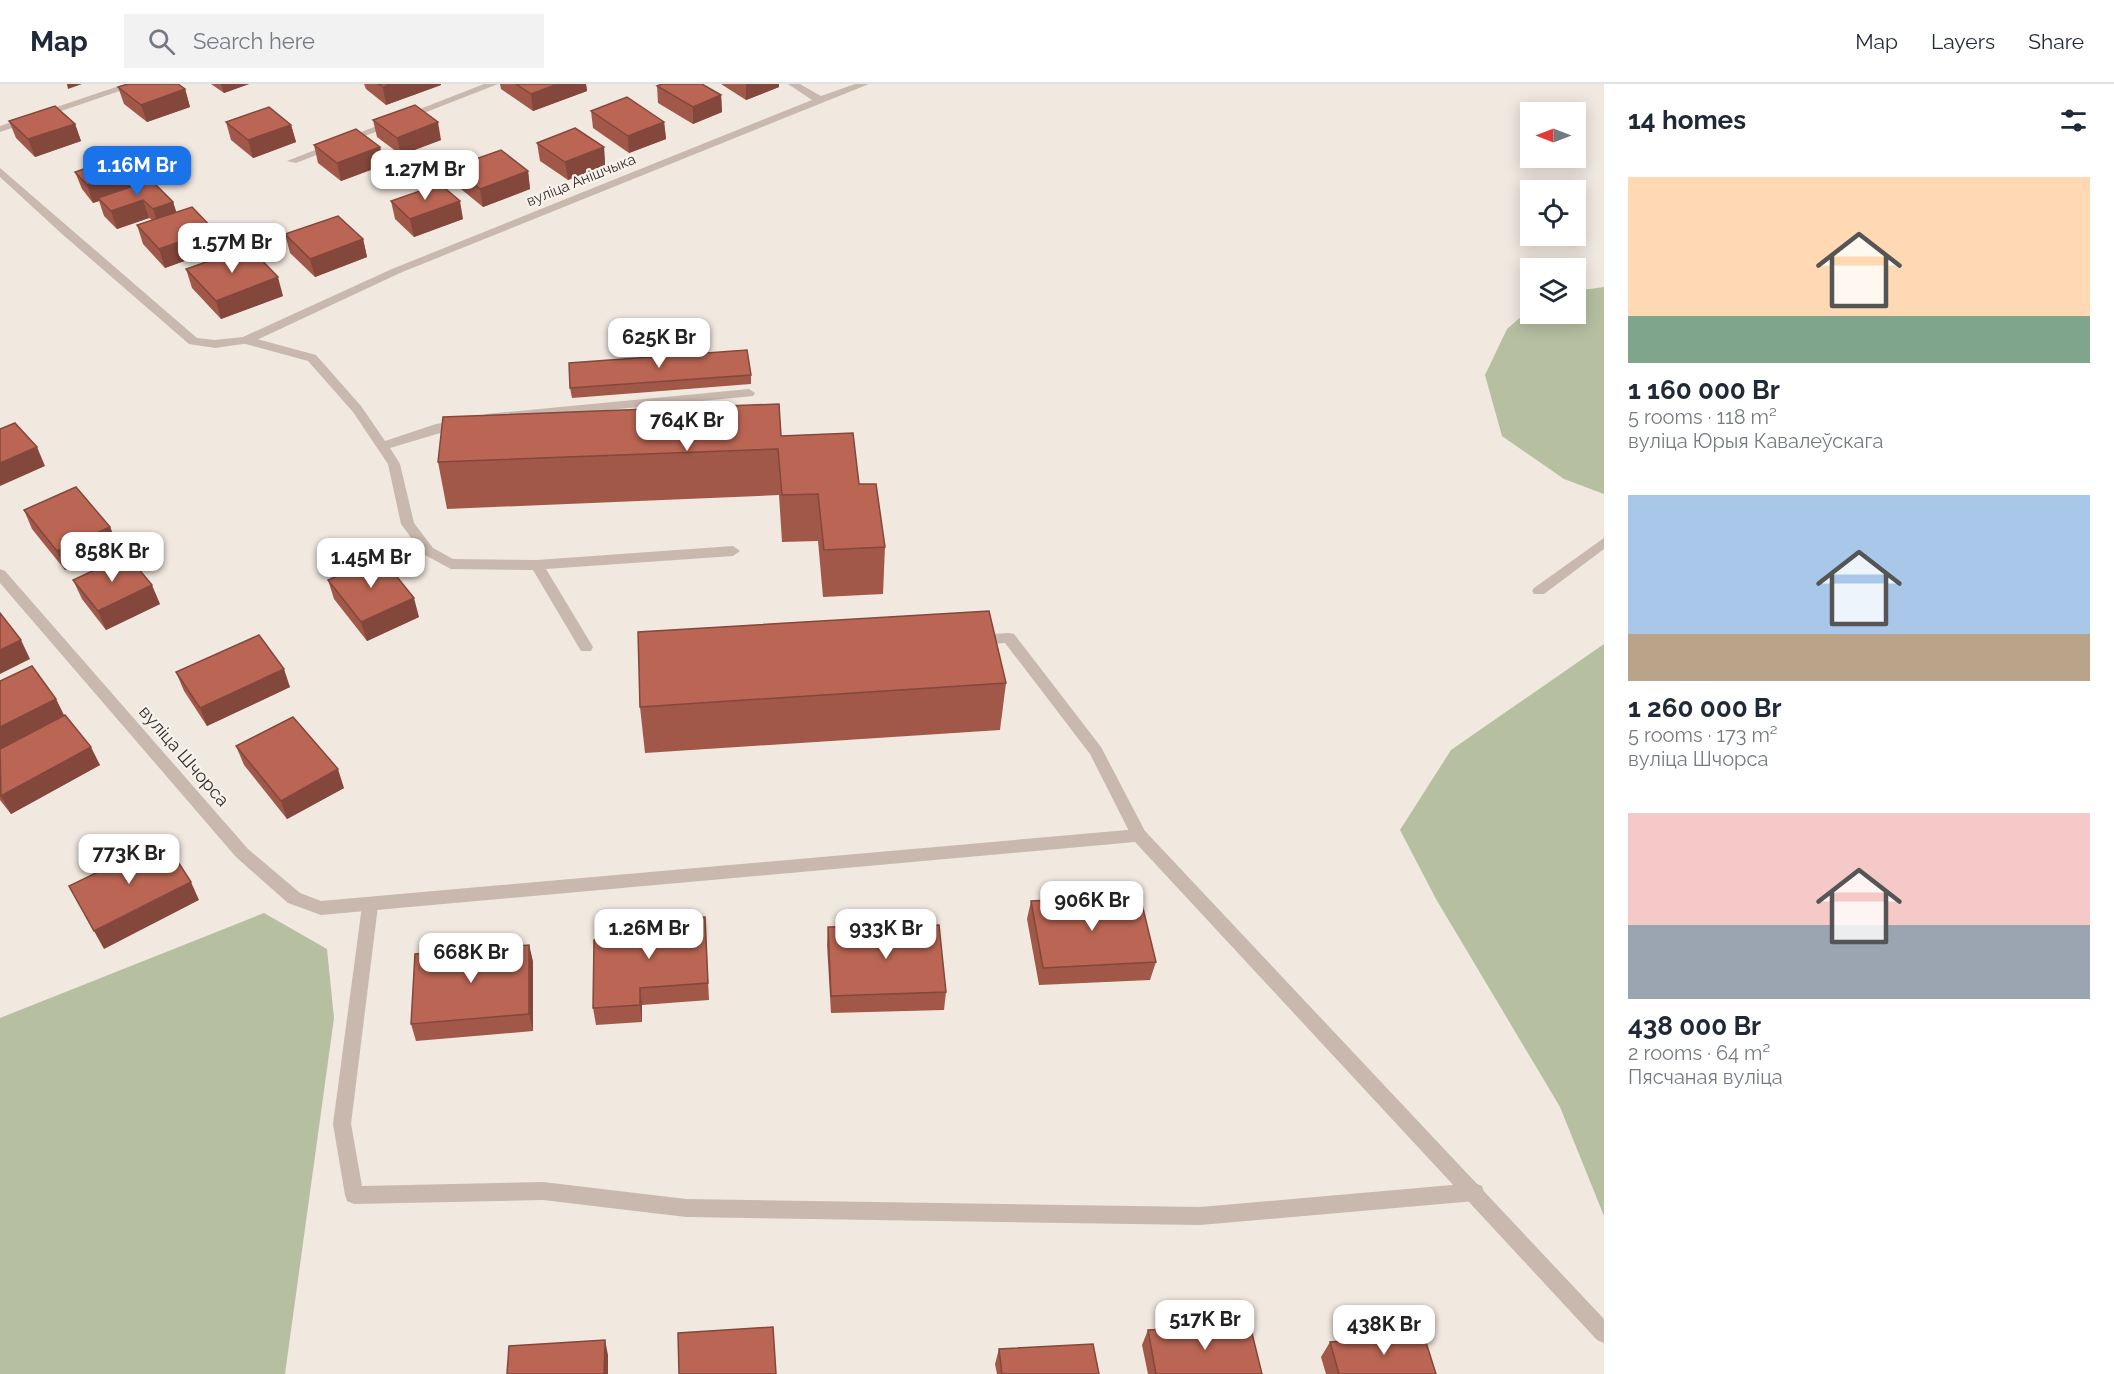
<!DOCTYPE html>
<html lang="en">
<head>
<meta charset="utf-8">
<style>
  :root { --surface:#fff; --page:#f2f2f3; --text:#1f2937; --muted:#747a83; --line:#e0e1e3; --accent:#1a73e8 }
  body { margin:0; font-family:Raleway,sans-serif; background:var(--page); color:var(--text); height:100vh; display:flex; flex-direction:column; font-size:22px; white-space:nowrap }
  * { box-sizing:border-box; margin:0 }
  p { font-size:20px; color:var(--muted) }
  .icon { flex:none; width:33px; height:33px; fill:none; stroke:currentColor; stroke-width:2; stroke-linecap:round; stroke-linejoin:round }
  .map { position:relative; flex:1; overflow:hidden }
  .details { display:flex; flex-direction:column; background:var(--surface); width:510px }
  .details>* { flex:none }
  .needle { width:39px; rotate:270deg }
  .fabs { position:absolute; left:1520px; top:18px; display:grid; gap:12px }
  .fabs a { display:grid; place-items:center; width:66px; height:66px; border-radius:0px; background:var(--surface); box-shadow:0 3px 15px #0003; font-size:30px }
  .price { position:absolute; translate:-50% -51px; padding:0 14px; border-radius:12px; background:#fff; color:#222; font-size:20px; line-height:39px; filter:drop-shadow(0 2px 3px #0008) }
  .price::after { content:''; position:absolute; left:50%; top:36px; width:18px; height:14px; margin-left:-9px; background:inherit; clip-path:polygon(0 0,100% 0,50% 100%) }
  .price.current { background:var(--accent); color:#fff }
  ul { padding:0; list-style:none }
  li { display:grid; align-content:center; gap:12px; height:318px; padding:0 24px }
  li span { display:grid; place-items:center; height:186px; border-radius:0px; color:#555 }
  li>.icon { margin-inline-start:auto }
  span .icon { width:108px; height:108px; fill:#fffc; stroke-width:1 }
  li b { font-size:26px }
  h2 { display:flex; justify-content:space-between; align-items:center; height:72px; padding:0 24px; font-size:26px }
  header { display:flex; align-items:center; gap:36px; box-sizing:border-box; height:84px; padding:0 30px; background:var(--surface); border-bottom:2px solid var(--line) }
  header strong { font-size:28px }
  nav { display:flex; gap:33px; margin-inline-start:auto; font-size:21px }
  .search { width:420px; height:54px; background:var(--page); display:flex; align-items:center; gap:15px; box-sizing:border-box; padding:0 21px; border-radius:0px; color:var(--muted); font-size:22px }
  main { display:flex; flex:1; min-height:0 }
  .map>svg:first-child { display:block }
  .green { fill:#b7bfa1 }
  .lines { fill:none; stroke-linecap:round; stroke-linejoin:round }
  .lane { fill:#c8b8ad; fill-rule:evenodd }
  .street { fill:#c8b8ad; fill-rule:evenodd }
  .wall { fill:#a15848 }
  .shaded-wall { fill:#83473b }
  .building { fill:#bb6654; stroke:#83473b; stroke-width:1.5 }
  .labels { text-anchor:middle; stroke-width:4.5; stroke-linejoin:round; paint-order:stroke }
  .far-street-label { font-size:15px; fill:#372e2b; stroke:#f9f2ec }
  .street-label { font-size:18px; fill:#372e2b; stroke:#f9f2ec }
</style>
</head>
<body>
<header>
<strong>Map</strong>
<div class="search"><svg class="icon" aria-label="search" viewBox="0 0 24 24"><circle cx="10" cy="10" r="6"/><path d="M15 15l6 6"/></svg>Search here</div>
<nav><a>Map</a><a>Layers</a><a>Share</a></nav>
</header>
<main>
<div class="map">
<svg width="1604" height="1290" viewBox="0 0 1604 1290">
  <rect width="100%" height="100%" fill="#f1e8e0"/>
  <!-- green -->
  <g class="green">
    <polygon points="1604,203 1604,410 1564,395 1502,352 1485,291 1507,245 1530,225 1530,230 1575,230 1575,207"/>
    <polygon points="1604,560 1604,1132 1560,1023 1436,815 1400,746 1451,666"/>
    <polygon points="264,829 327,865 334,934 285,1290 0,1290 0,934"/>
  </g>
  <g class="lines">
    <!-- lane -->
    <g class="lane">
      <polygon points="246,252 316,271 361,322 385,357 436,340 467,335 469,338 467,341 390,364 400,380 414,439 433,464 453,475 537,476 733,462 740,467 733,472 546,485 593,563 591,567 581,567 533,486 451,485 423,470 401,440 388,380 353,328 308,277 242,259 240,256"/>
      <polygon points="749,305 755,309 753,312 486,338 480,334 486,330"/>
      <polygon points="1009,549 1014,550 1101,663 1147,751 1145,755 1139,757 1133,755 1090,670 1005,559 976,561 969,556 976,551"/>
      <polygon points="370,815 376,817 378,822 351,1040 362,1102 543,1098 686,1115 1200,1123 1475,1099 1482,1102 1484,1108 1482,1114 1475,1117 1200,1141 686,1133 543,1116 354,1120 347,1117 345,1111 333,1040 362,822 364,817"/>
    </g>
    <!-- street -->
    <g class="street">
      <polygon points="125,0 140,0 0,48 0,42"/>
      <polygon points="484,0 498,0 296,79 287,77"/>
      <polygon points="788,0 800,0 821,12 855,0 869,0 400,189 250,259 215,264 189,260 62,150 0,93 0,84 197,254 215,256 243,253 392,185 812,16"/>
      <polygon points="1604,454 1604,465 1544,510 1534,510 1532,507 1534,504"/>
      <polygon points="0,485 5,487 248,765 300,809 321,817 1139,745 1145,747 1604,1235 1604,1259 1597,1256 1135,758 321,831 288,819 236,773 0,499"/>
    </g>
  </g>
  <!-- wall -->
  <g class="wall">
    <polygon points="211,0 249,0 224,9"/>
    <polygon points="364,0 441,0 441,1 386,21 366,5"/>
    <polygon points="500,0 586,0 587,7 533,27 501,5"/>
    <polygon points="721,0 779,0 779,3 746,16"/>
    <polygon points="657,2 721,11 722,28 693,40 658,19"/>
    <polygon points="118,3 185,5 190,23 147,38 124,20"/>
    <polygon points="591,27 664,38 666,55 629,69 593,44"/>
    <polygon points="373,36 441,56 401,71 377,53"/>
    <polygon points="9,37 75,40 81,57 35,73 16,54"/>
    <polygon points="226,38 291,41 296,58 253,74 231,56"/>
    <polygon points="537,59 604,63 605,81 568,96 540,77"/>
    <polygon points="314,61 380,63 384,81 341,97 318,79"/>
    <polygon points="94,71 144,98 173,118 176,128 220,164 165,184 143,160 137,141 152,136 149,134 117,145 104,132 99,117 93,119 82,105 75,88 97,81"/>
    <polygon points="453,83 528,87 530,105 483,123 456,101"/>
    <polygon points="391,117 463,135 414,153 395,135"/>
    <polygon points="285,150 363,155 367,173 315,193 290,169"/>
    <polygon points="186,185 283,212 221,235 192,204"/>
    <polygon points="751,291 751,300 572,314 570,304"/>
    <polygon points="781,352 859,400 885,463 883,510 823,513 818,457 782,458 779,411 447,425 438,378"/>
    <polygon points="24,426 110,443 118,462 65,486 32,445"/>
    <polygon points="73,496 160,520 106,546 82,515"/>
    <polygon points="328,496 419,533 367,557 334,515"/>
    <polygon points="176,588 290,603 207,642 184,607"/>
    <polygon points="0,597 56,615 64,631 100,681 11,730 0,716"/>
    <polygon points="1006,599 1000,646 645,669 640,623"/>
    <polygon points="236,662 344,704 287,735 244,681"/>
    <polygon points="1031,817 1156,878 1150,896 1039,901 1027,835"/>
    <polygon points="705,833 709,916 642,921 642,938 596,941 593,924 626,854"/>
    <polygon points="828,843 946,908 944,926 831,929 827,861"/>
    <polygon points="529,861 533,878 533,947 416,957 411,940"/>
    <polygon points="1148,1246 1262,1290 1148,1290 1142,1261"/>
    <polygon points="1330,1258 1436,1290 1326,1290 1321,1273"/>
    <polygon points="999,1265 1099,1290 997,1290 995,1280"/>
  </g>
  <!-- shaded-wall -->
  <g class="shaded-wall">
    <polygon points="67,0 82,0 68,5"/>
    <polygon points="221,0 249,0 224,9"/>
    <polygon points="392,0 441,0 441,1 386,21 383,3"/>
    <polygon points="558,0 586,0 587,7 533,27 531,10"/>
    <polygon points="746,0 779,0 779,3 746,16"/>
    <polygon points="185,5 190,23 147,38 141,21"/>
    <polygon points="721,11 722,28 693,40 693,23"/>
    <polygon points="438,38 441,56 401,71 397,54"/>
    <polygon points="664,38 666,55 629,69 628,52"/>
    <polygon points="75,40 81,57 35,73 28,55"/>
    <polygon points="291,41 296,58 253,74 248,56"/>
    <polygon points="380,63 384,81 341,97 337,79"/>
    <polygon points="604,63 605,81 568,96 565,78"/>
    <polygon points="140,84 146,102 98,114 99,117 93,119 87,101"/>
    <polygon points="528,87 530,105 483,123 480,105"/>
    <polygon points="143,116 149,134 117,145 111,127"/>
    <polygon points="460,117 463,135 414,153 410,135"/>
    <polygon points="173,118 179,136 159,143 153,125"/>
    <polygon points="214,146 220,164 165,184 159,165"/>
    <polygon points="363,155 367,173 315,193 310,175"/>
    <polygon points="278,193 283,212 221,235 216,217"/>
    <polygon points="37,363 45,382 0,402 0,379"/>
    <polygon points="110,443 118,462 65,486 57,467"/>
    <polygon points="152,501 160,520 106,546 98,527"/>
    <polygon points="414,514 419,533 367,557 361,538"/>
    <polygon points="21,556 30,575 0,590 0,566"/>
    <polygon points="284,585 290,603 207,642 200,624"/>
    <polygon points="56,615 65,634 0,667 0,643"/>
    <polygon points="91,663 100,681 11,730 1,712"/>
    <polygon points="338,685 344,704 287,735 281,717"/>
    <polygon points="191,798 199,816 104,865 94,847"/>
    <polygon points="529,861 533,878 533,947 529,930"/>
    <polygon points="640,904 642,921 642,938 640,921"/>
    <polygon points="605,1256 608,1271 608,1290 604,1290"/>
  </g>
  <!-- building -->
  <g class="building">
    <polygon points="128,0 178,0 185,5 141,21 118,3"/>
    <polygon points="378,0 392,0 383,3"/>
    <polygon points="516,0 558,0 531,10"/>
    <polygon points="662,0 702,0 721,11 693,23 657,2"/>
    <polygon points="627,13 664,38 628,52 591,27"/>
    <polygon points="415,21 438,38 397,54 373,36"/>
    <polygon points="55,22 75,40 28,55 9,37"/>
    <polygon points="269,23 291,41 248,56 226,38"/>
    <polygon points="575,44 604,63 565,78 537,59"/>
    <polygon points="356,45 380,63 337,79 314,61"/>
    <polygon points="120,63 140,84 87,101 75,88 101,79 94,71"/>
    <polygon points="501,66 528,87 480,105 453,83"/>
    <polygon points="151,96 173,118 153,125 143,116 111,127 98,114"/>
    <polygon points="440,100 460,117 410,135 391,117"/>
    <polygon points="192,123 214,146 159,165 137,141"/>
    <polygon points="338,132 363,155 310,175 285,150"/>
    <polygon points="249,163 278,193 216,217 186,185"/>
    <polygon points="747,266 751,291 570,304 569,279"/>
    <polygon points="779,320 781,352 853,349 859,400 876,400 885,463 824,466 818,410 782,411 778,365 438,378 443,333"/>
    <polygon points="15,339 37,363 0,379 0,345"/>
    <polygon points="76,403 110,443 57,467 24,426"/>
    <polygon points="127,471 152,501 98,527 73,496"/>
    <polygon points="381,473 414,514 361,538 328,496"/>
    <polygon points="989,527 1006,599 640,623 638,548"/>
    <polygon points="0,529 21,556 0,566"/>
    <polygon points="259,551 284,585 200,624 176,588"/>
    <polygon points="32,582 56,615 0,643 0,597"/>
    <polygon points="65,631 91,663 1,712 0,665"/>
    <polygon points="293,633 338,685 281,717 236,662"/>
    <polygon points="164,756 191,798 94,847 69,802"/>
    <polygon points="1140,812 1156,878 1043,884 1031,817"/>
    <polygon points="705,833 708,899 640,904 640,921 593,924 594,856 626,854 626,838"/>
    <polygon points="939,841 946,908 831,912 828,843"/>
    <polygon points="529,861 529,930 411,940 415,870"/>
    <polygon points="1250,1241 1262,1290 1156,1290 1148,1246"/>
    <polygon points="773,1243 776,1290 679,1290 678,1249"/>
    <polygon points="1424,1252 1436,1290 1339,1290 1330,1258"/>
    <polygon points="605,1256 604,1290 507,1290 509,1262"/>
    <polygon points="1093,1260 1099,1290 1002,1290 999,1265"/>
  </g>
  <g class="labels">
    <!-- far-street labels -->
    <g class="far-street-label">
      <text transform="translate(581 96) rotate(-22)" y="5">вуліца Анішчыка</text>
    </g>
    <!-- street labels -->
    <g class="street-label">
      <text transform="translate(184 672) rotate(49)" y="6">вуліца Шчорса</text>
    </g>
  </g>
</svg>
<div class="fabs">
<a><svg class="needle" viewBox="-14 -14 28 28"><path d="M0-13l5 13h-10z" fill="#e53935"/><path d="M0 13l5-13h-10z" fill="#747a83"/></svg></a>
<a><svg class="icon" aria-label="locate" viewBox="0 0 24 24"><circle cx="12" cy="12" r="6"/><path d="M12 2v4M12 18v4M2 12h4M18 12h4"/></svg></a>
<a><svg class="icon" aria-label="layers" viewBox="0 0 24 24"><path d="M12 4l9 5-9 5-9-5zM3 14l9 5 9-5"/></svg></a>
</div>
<b class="price current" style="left:137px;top:113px">1.16M Br</b>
<b class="price" style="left:425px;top:117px">1.27M Br</b>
<b class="price" style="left:232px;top:190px">1.57M Br</b>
<b class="price" style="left:659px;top:285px">625K Br</b>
<b class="price" style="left:687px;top:368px">764K Br</b>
<b class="price" style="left:112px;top:499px">858K Br</b>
<b class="price" style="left:371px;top:505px">1.45M Br</b>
<b class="price" style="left:129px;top:801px">773K Br</b>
<b class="price" style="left:1092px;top:848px">906K Br</b>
<b class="price" style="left:649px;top:876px">1.26M Br</b>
<b class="price" style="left:886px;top:876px">933K Br</b>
<b class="price" style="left:471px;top:900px">668K Br</b>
<b class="price" style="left:1205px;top:1267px">517K Br</b>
<b class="price" style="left:1384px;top:1272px">438K Br</b>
</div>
<section class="details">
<h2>14 homes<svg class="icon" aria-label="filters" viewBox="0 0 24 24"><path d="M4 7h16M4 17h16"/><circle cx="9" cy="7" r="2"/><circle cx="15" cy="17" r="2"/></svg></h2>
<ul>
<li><span style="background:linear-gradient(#ffd9b3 75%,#7fa58c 0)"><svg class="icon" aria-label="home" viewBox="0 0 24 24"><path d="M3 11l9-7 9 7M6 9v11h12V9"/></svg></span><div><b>1 160 000 Br</b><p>5 rooms · 118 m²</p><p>вуліца Юрыя Кавалеўскага</p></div></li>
<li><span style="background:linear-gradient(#a9c7e8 75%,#b9a48a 0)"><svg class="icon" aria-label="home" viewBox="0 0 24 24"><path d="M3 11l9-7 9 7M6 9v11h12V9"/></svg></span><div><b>1 260 000 Br</b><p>5 rooms · 173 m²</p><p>вуліца Шчорса</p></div></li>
<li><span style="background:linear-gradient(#f6c9c9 60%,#9aa5b1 0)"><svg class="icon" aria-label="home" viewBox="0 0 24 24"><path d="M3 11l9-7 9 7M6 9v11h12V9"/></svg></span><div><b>438 000 Br</b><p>2 rooms · 64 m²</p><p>Пясчаная вуліца</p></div></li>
</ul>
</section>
</main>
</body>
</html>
